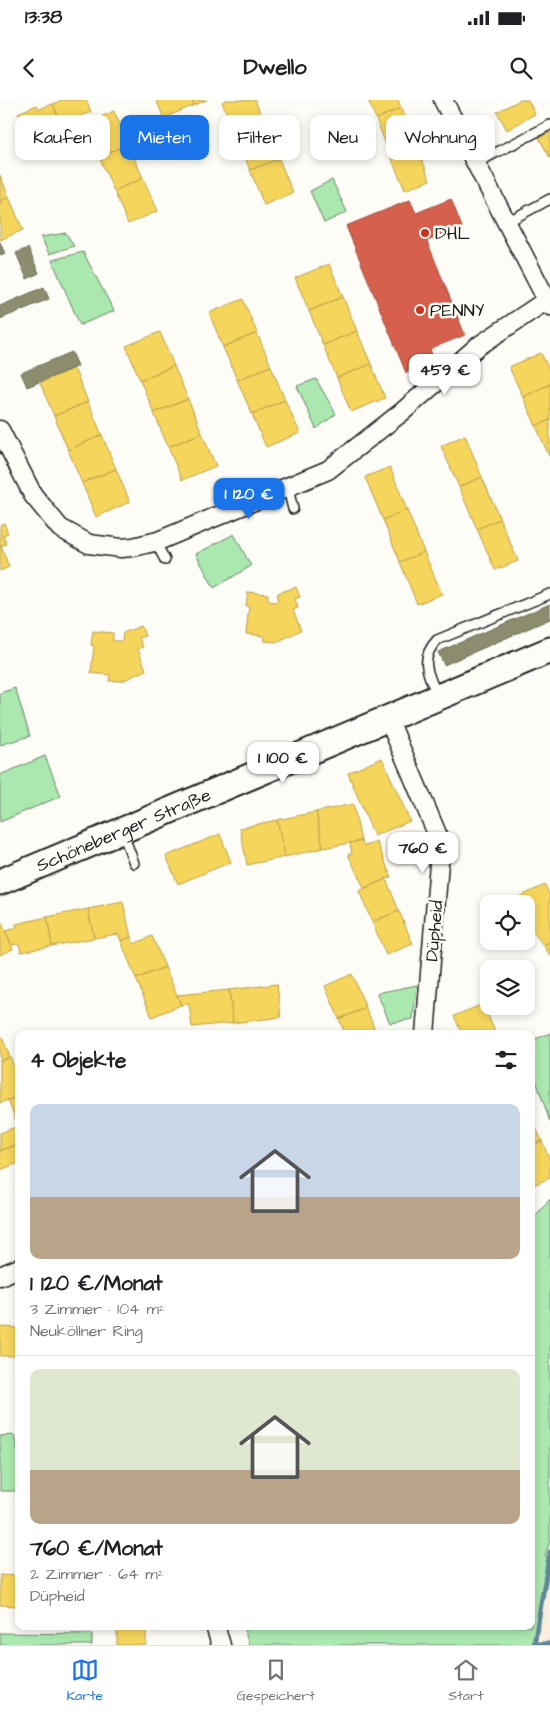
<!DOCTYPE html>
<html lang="de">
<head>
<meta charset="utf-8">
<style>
  :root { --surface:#fff; --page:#f6f6f6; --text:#202124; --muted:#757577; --line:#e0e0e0; --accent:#1a73e8 }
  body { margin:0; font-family:"Architects Daughter",sans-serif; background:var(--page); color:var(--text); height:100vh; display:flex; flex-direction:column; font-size:19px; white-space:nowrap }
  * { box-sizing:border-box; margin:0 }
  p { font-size:16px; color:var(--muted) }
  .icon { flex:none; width:28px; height:28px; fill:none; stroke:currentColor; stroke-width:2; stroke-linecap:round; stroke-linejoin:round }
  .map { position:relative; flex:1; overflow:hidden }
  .details { position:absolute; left:15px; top:930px; width:520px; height:600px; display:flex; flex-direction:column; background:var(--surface); border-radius:10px; box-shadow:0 2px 8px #0003 }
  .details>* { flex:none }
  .guide { position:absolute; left:15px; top:15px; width:520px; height:45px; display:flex; gap:10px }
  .fabs { position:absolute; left:480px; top:795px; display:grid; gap:10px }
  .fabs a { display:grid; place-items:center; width:55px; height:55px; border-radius:10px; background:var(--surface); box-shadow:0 2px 8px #0003; font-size:25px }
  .price { position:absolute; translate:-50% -42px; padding:0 11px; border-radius:10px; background:#fff; color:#222; font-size:16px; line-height:32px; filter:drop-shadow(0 1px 2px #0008) }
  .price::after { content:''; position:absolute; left:50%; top:30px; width:15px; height:11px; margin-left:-8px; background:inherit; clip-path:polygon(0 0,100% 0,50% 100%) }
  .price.active { background:var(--accent); color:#fff }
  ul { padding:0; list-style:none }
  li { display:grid; align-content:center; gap:10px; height:265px; padding:0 15px }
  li+li { border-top:1px solid var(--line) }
  li span { display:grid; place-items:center; height:155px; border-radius:10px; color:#555 }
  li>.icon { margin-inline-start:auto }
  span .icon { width:90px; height:90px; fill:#fffc; stroke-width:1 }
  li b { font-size:21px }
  h2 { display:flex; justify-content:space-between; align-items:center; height:60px; padding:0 15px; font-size:21px }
  .chip { padding:0 18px; border-radius:10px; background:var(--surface); box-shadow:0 2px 8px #0003; font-size:18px; line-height:45px }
  .chip.active { background:var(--accent); color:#fff }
  .status { display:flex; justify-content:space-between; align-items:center; height:35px; padding:0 25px; background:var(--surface); direction:ltr }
  .status svg { height:14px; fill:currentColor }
  header { display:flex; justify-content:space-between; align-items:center; height:65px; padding:0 15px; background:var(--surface); font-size:22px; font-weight:700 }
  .tab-bar { display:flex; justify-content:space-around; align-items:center; height:70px; border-top:1px solid var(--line); background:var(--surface); font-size:14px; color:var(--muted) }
  .tab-bar a { display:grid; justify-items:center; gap:2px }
  .tab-bar .active { color:var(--accent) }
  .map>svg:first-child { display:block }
  .built { fill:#faeede }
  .park { fill:#abe8af; stroke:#648266 }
  .homes { fill:#f6d55c; stroke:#b59e49 }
  .shops { fill:#d6604d; stroke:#9e4c3e }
  .industry { fill:#8c8c6e; stroke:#6a6a55 }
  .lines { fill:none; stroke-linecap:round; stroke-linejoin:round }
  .stream { stroke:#5f8699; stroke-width:5 }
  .lane-casing { stroke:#1c1c1c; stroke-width:12 }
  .street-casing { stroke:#1c1c1c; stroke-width:21 }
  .secondary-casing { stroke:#1c1c1c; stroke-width:29 }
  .lane { stroke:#fdfcf7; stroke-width:9 }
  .street { stroke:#fdfcf7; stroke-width:18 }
  .secondary { stroke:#fdfcf7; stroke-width:25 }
  .poi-dot { fill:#c8321e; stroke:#fdfcf7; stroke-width:2 }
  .labels { text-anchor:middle; stroke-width:5; stroke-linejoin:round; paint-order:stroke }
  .poi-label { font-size:18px; fill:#1c1c1c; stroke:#fdfcf7; text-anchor:start }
  .street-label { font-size:18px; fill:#1c1c1c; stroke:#fdfcf7 }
</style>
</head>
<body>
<div class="status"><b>13:38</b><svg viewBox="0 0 49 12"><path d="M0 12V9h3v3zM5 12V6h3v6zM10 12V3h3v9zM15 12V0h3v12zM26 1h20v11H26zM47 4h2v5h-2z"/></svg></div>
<header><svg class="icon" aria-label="back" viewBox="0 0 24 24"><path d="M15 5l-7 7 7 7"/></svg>Dwello<svg class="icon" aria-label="search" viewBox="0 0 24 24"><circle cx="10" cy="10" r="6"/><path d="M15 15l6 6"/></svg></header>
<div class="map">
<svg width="550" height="1545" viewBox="0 0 550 1545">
  <rect width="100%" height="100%" fill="#fdfcf7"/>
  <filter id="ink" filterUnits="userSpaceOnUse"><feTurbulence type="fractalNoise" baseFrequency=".02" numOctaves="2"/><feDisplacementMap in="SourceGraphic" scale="10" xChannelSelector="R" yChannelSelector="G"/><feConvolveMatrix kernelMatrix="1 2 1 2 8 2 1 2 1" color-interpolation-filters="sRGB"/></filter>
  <g filter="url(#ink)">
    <!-- built -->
    <polygon class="built" points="550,1473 550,1544 534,1544"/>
    <!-- park -->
    <g class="park">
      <polygon points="332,80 347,112 324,123 310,91"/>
      <polygon points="66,133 74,146 49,154 41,137"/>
      <polygon points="83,152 114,211 80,225 52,160"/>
      <polygon points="316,279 336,314 316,329 297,286"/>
      <polygon points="234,434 251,466 214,488 196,454"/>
      <polygon points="15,588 30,636 0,645 0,593"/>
      <polygon points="45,656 61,696 0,722 0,675"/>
      <polygon points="417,885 413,919 390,923 377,893"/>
      <polygon points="550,933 550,1022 531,966 531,941"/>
      <polygon points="550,1099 550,1441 545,1456 548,1458 534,1545 249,1545 243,1526 531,1526 531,1121"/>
      <polygon points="14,1335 19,1356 19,1391 0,1391 0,1336"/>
      <polygon points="0,1533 92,1534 92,1545 0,1545"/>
    </g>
    <!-- homes -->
    <g class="homes">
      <polygon points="62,0 86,0 91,12 61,24 53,4"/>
      <polygon points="156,0 192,0 194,5 164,18"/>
      <polygon points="192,0 207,0 194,5"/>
      <polygon points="226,0 255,0 265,24 236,36 222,2"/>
      <polygon points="368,0 398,0 401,8 376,19"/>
      <polygon points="520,0 528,0 535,14 507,30 497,12"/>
      <polygon points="53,4 61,24 29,38 18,13 37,5 39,9"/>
      <polygon points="401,8 416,44 390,55 376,19"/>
      <polygon points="114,11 128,44 99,57 85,24"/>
      <polygon points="265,24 279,59 250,70 236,36"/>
      <polygon points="550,32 550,58 539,38"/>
      <polygon points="128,44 143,78 114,91 99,57"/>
      <polygon points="416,44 430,80 405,90 390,55"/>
      <polygon points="279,59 293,93 264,105 250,70"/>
      <polygon points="0,75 9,97 0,101"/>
      <polygon points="143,78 158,111 128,124 114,91"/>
      <polygon points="9,97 23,130 0,140 0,101"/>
      <polygon points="329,164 343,197 309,211 295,178"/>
      <polygon points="343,197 357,231 323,245 309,211"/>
      <polygon points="243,199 257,233 223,247 209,213"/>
      <polygon points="357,231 371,264 337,278 323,245"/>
      <polygon points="160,232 174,266 140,280 126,246"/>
      <polygon points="257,233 271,266 237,280 223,247"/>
      <polygon points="541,253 550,272 550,284 523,297 509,267"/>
      <polygon points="371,264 385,298 351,312 337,278"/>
      <polygon points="174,266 188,299 154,313 140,280"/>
      <polygon points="271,266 285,300 252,314 237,280"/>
      <polygon points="74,268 88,302 54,316 40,283"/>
      <polygon points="550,284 550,320 536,326 523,297"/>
      <polygon points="188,299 202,333 168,347 154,313"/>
      <polygon points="285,300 300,333 266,347 252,314"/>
      <polygon points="88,302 102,335 68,350 54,316"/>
      <polygon points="550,320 550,356 549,356 536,326"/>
      <polygon points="202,333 216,366 182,380 168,347"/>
      <polygon points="102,335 116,369 82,383 68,350"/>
      <polygon points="465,335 482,377 459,387 441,346"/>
      <polygon points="390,367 407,410 383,420 365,377"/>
      <polygon points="116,369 130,402 96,417 82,383"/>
      <polygon points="482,377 500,419 477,429 459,387"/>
      <polygon points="407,410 424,452 400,462 383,420"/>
      <polygon points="500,419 518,461 495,470 477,429"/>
      <polygon points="4,423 8,433 3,435 6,444 1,446 9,467 0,471 0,425"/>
      <polygon points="424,452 442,494 417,504 400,462"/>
      <polygon points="296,487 300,497 295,499 298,508 293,510 301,530 277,542 264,541 265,536 246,534 249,506 246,506 248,492 268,494 268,501 277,502 278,493"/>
      <polygon points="141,526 145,536 139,538 143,547 138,549 146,570 122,581 109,581 110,575 91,573 94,546 91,545 93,531 113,533 113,541 122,541 123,533"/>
      <polygon points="382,658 410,721 374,736 348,673"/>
      <polygon points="353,704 361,741 323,748 316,712"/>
      <polygon points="316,712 323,748 285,757 277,720"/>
      <polygon points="277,720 285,757 247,765 240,728"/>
      <polygon points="220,734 231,762 178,784 166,756"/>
      <polygon points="361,741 365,746 377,742 391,777 364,788 348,754 352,754 350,743"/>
      <polygon points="386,779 399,811 372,822 359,791"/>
      <polygon points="545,785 550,797 550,842 543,845 526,822 526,804 516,804 514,799"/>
      <polygon points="123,802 131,837 121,841 118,834 94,838 88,809"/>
      <polygon points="88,809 94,838 52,846 47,817"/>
      <polygon points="399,811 413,844 386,855 372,822"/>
      <polygon points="47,817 52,846 21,852 19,844 11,845 5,831 17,828 16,824"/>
      <polygon points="1,821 13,849 0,855 0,822"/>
      <polygon points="152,836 165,867 136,879 121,841 131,837 134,844"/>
      <polygon points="550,842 550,855 543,845"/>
      <polygon points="165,867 181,905 152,917 136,879"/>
      <polygon points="352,874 366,908 339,919 325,886"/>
      <polygon points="277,884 281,917 233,923 229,890"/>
      <polygon points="229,890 233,923 192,927 189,904 181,905 177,895"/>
      <polygon points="483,904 496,934 462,934 454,916"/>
      <polygon points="366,908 377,934 345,934 339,919"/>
      <polygon points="0,932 10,957 0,961"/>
      <polygon points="10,957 19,979 19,996 0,1003 0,961"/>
      <polygon points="19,996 19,1028 8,1000"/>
      <polygon points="531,1017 542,1041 531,1046"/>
      <polygon points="18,1026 19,1044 0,1051 0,1033"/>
      <polygon points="542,1041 550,1061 550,1078 531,1086 531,1046"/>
      <polygon points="19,1044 19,1063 0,1070 0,1051"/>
      <polygon points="0,1227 19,1228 19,1256 0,1256"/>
      <polygon points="0,1475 19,1476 19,1506 0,1505"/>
      <rect x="117" y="1526" width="29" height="19"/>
    </g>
    <!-- shops -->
    <polygon class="shops" points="451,99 462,127 427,141 465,235 430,249 434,261 406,273 346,126 410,100 416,113"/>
    <!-- industry -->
    <g class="industry">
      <polygon points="0,142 5,154 0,155"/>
      <polygon points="28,148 39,173 27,179 16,153"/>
      <polygon points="44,187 49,199 0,219 0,206"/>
      <polygon points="72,252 78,266 27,287 21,273"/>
      <polygon points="550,504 550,519 444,565 438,552"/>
    </g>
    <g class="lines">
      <!-- stream -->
      <g class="stream">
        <polyline points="534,1544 550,1544"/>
        <polyline points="534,1545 550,1452"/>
      </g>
      <!-- lane casing -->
      <g class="lane-casing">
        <g id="lane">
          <polyline points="476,63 550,25"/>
          <polyline points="507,122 550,99"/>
          <polyline points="285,388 290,397 293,409"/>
          <polyline points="155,441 165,460"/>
          <path d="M438 597C429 576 418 560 437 540L550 494"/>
          <polyline points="122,731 134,763"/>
        </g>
      </g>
      <!-- street casing -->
      <g class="street-casing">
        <g id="street">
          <polyline points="443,0 550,206"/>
          <polyline points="0,330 33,395 60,428 89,444 121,448 133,447 158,441 328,370 402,312 477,247 547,200"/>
          <polyline points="388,618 438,736 440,751 425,934"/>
          <polyline points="0,1176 19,1168"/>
          <polyline points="215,1526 221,1545"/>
        </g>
      </g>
      <!-- secondary casing -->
      <g class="secondary-casing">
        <g id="secondary">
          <path id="s1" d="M0 782 550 550"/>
        </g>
      </g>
      <!-- lane -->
      <use href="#lane" class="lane"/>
      <!-- street -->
      <use href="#street" class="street"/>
      <!-- secondary -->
      <use href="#secondary" class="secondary"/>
    </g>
  </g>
  <!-- markers -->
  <g class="poi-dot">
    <circle cx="425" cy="133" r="5"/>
    <circle cx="420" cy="210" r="5"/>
  </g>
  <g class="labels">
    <!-- poi labels -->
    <g class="poi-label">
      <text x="435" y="139">DHL</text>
      <text x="430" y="216">PENNY</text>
    </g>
    <!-- street labels -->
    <g class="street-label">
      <text dy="6" stroke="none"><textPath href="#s1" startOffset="134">Schöneberger Straße</textPath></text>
      <text transform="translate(434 831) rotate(-85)" y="6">Düpheid</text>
    </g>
  </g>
</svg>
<div class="fabs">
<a><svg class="icon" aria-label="locate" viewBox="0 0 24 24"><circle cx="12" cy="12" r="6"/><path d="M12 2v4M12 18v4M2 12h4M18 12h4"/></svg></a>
<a><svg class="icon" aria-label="layers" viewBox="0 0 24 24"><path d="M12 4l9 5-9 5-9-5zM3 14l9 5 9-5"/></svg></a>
</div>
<b class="price" style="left:445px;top:296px">459 €</b>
<b class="price active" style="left:249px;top:420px">1 120 €</b>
<b class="price" style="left:283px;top:684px">1 100 €</b>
<b class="price" style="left:423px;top:774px">760 €</b>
<div class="guide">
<a class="chip">Kaufen</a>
<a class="chip active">Mieten</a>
<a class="chip">Filter</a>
<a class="chip">Neu</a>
<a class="chip">Wohnung</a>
</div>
<section class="details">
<h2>4 Objekte<svg class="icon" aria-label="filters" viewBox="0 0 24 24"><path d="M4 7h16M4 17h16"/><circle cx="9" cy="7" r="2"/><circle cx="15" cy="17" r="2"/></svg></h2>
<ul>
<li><span style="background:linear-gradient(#c9d6e8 60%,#b9a48a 0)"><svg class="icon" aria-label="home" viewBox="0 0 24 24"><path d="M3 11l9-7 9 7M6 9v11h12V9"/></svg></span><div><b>1 120 €/Monat</b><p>3 Zimmer · 104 m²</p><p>Neuköllner Ring</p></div></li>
<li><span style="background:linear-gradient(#dfe7d0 65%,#b9a48a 0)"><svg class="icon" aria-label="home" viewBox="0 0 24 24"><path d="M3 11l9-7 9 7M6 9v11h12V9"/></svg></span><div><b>760 €/Monat</b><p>2 Zimmer · 64 m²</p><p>Düpheid</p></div></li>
</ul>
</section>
</div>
<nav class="tab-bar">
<a class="active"><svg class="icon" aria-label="map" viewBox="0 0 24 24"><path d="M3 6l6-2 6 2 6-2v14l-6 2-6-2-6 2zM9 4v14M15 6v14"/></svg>Karte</a>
<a><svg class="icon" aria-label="saved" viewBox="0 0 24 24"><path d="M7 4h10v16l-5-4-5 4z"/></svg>Gespeichert</a>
<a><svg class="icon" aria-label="home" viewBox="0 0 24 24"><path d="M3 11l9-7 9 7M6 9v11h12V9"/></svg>Start</a>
</nav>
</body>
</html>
